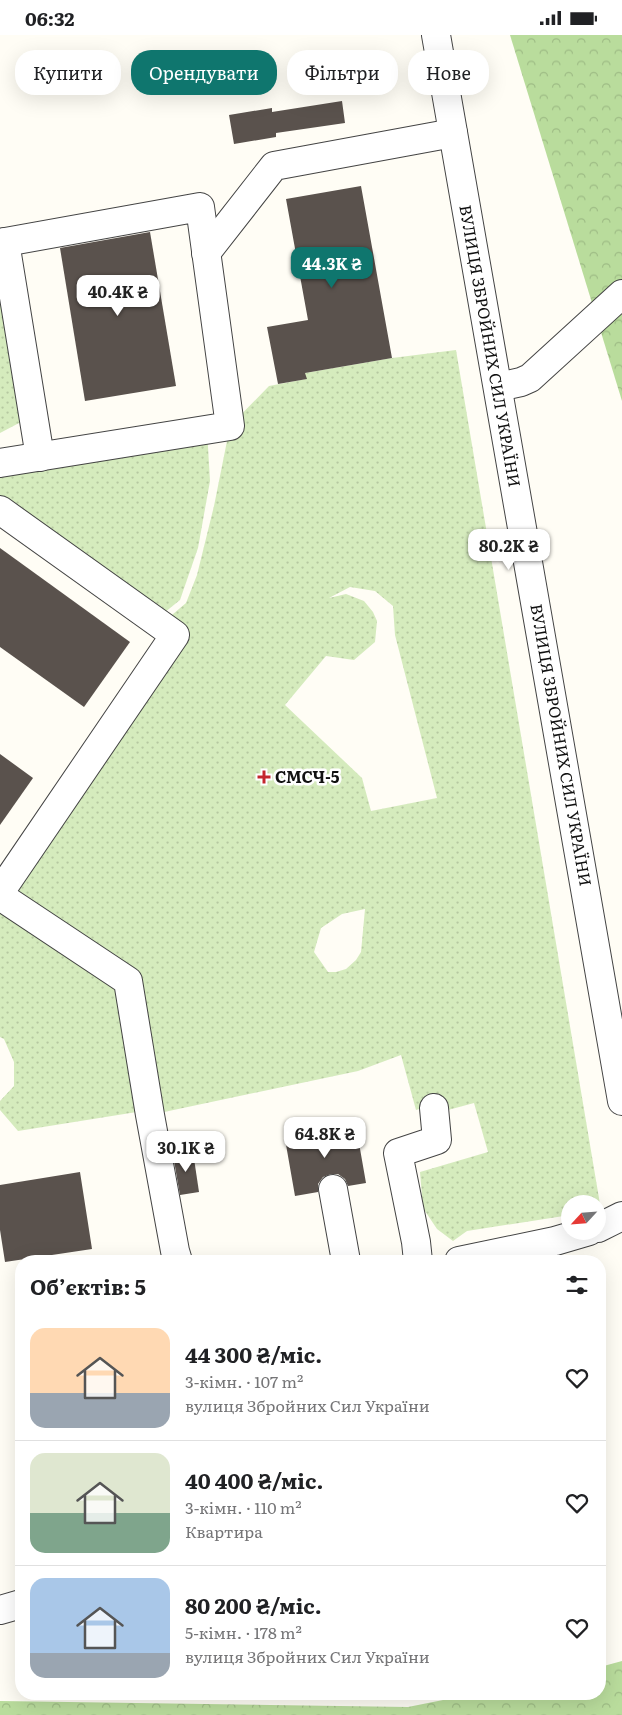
<!DOCTYPE html>
<html lang="uk">
<head>
<meta charset="utf-8">
<style>
  :root { --surface:#fff; --page:#f6f6f6; --text:#202124; --muted:#757577; --line:#e0e0e0; --accent:#0f766e }
  body { margin:0; font-family:Literata,serif; background:var(--page); color:var(--text); height:100vh; display:flex; flex-direction:column; font-size:19px; white-space:nowrap }
  * { box-sizing:border-box; margin:0 }
  p { font-size:16px; color:var(--muted) }
  .icon { flex:none; width:28px; height:28px; fill:none; stroke:currentColor; stroke-width:2; stroke-linecap:round; stroke-linejoin:round }
  .map { position:relative; flex:1; overflow:hidden }
  .details { position:absolute; left:15px; top:1220px; width:591px; height:445px; display:flex; flex-direction:column; background:var(--surface); border-radius:20px; box-shadow:0 5px 20px #0002 }
  .details>* { flex:none }
  .top-card { position:absolute; left:15px; top:15px; width:592px; height:45px; display:flex; gap:10px }
  .needle { width:32px; rotate:244deg }
  .fabs { position:absolute; left:561px; top:1160px; display:grid; gap:10px }
  .fabs a { display:grid; place-items:center; width:45px; height:45px; border-radius:50%; background:var(--surface); box-shadow:0 5px 20px #0002; font-size:25px }
  .price { position:absolute; translate:-50% -42px; padding:0 11px; border-radius:10px; background:#fff; color:#222; font-size:16px; line-height:32px; filter:drop-shadow(0 1px 2px #0008) }
  .price::after { content:''; position:absolute; left:50%; top:30px; width:15px; height:11px; margin-left:-8px; background:inherit; clip-path:polygon(0 0,100% 0,50% 100%) }
  .price.current { background:var(--accent); color:#fff }
  ul { padding:0; list-style:none }
  li { display:flex; align-items:center; gap:15px; height:125px; padding:0 15px }
  li+li { border-top:1px solid var(--line) }
  li span { display:grid; place-items:center; flex:none; width:140px; height:100px; border-radius:15px; color:#555 }
  li>.icon { margin-inline-start:auto }
  span .icon { width:60px; height:60px; fill:#fffc; stroke-width:1 }
  li b { font-size:21px }
  h2 { display:flex; justify-content:space-between; align-items:center; height:60px; padding:0 15px; font-size:21px }
  .pill { padding:0 18px; border-radius:20px; background:var(--surface); box-shadow:0 5px 20px #0002; font-size:18px; line-height:45px }
  .pill.current { background:var(--accent); color:#fff }
  .status { display:flex; justify-content:space-between; align-items:center; height:35px; padding:0 25px; background:var(--surface); direction:ltr }
  .status svg { height:14px; fill:currentColor }
  .map>svg:first-child { display:block }
  .grass { fill:url(#grass-dots); fill-rule:evenodd }
  .forest { fill:url(#forest-crowns) }
  .building { fill:#5a524d }
  .lines { fill:none; stroke-linecap:round; stroke-linejoin:round }
  .minor-casing { stroke:#444; stroke-width:30 }
  .minor { stroke:#fff; stroke-width:28 }
  .poi-dot { fill:#c4262e; stroke:#fff; stroke-width:2 }
  .labels { text-anchor:middle; stroke-width:5; stroke-linejoin:round; paint-order:stroke }
  .street-label { font-size:16px; fill:#111; stroke:#fff }
  .poi-label { font-size:16px; font-weight:bold; fill:#111; stroke:#fff; text-anchor:start }
</style>
</head>
<body>
<div class="status"><b>06:32</b><svg viewBox="0 0 49 12"><path d="M0 12V9h3v3zM5 12V6h3v6zM10 12V3h3v9zM15 12V0h3v12zM26 1h20v11H26zM47 4h2v5h-2z"/></svg></div>
<div class="map">
<svg width="622" height="1680" viewBox="0 0 622 1680">
  <defs>
    <pattern id="grass-dots" width="8" height="8" patternUnits="userSpaceOnUse" patternTransform="scale(1.25)"><rect width="8" height="8" fill="#d5ebbd"/><path d="M2 2h.1M6 6h.1" fill="none" stroke="#b6c8a1" stroke-width="1.8" stroke-linecap="round"/></pattern>
    <pattern id="forest-crowns" width="20" height="18" patternUnits="userSpaceOnUse" patternTransform="scale(1.25)"><rect width="20" height="18" fill="#b9dc9c"/><path d="M2 6a3 3 0 1 1 6 0M12 15a3 3 0 1 1 6 0" fill="none" stroke="#9ebc85"/></pattern>
  </defs>
  <rect width="100%" height="100%" fill="#fffdf5"/>
  <!-- grass -->
  <g class="grass">
    <polygon points="0,208 21,387 0,398"/>
    <path d="M456 315 601 1175H598V1169H570V1180L467 1196 453 1206 437 1194 423 1173 420 1137 488 1117 474 1068 448 1075 445 1066 416 1075 401 1020 358 1036 150 1080 128 946 0 857 175 600 166 585 186 568 197 540 214 471 230 391 269 351 306 344 305 338 392 323ZM350 552 375 556 393 571 395 600 437 763 371 776 362 743 285 670 326 621 354 625 375 607 377 586 373 577 364 566 346 559 329 563ZM365 874 361 917 356 925 346 934 336 937H328L314 917 321 893 342 879Z"/>
    <polygon points="207,395 210,446 198,513 180,565 154,586 0,475 0,428"/>
    <polygon points="0,875 121,950 143,1076 18,1096 0,1075 0,1066 14,1051 14,1027 4,1004 0,1002"/>
  </g>
  <!-- forest -->
  <g class="forest">
    <polygon points="510,0 622,0 622,366"/>
    <polygon points="622,1626 622,1680 0,1680 0,1666 408,1672 473,1659 600,1659 600,1632"/>
  </g>
  <!-- building -->
  <g class="building">
    <polygon points="342,66 345,88 276,98 276,102 234,109 229,80 272,73 272,77"/>
    <polygon points="361,151 392,323 305,338 307,344 278,349 267,292 308,285 286,164"/>
    <polygon points="150,197 176,351 85,366 60,213"/>
    <polygon points="0,513 130,607 84,672 0,612"/>
    <polygon points="0,719 33,743 0,790"/>
    <polygon points="356,1091 366,1148 348,1151 345,1144 338,1139 331,1139 323,1142 318,1149 318,1157 295,1161 285,1104"/>
    <polygon points="193,1117 199,1157 180,1160 173,1120"/>
    <polygon points="80,1137 92,1214 5,1227 0,1195 0,1150"/>
  </g>
  <g class="lines">
    <!-- minor casing -->
    <g class="minor-casing">
      <g id="minor">
        <polyline points="436,0 622,1066"/>
        <polyline points="5,207 40,422"/>
        <polyline points="0,208 200,172 230,391 0,428"/>
        <polyline points="206,218 274,131 453,98"/>
        <polyline points="498,352 521,347 530,343 622,259"/>
        <polyline points="0,475 175,600 0,857"/>
        <polyline points="0,861 128,946 150,1080 175,1216 178,1226"/>
        <polyline points="333,1154 346,1226"/>
        <polyline points="598,1193 622,1181"/>
        <polyline points="418,1226 416,1207 398,1118 437,1105 434,1073"/>
        <polyline points="459,1226 555,1206 589,1196"/>
        <polyline points="0,1575 21,1569"/>
      </g>
    </g>
    <!-- minor -->
    <use href="#minor" class="minor"/>
  </g>
  <!-- markers -->
  <path class="poi-dot" d="M261.5 734.5h5v5h5v5h-5v5h-5v-5h-5v-5h5z"/>
  <g class="labels">
    <!-- street labels -->
    <g class="street-label">
      <text transform="translate(490 311) rotate(80)" y="6">ВУЛИЦЯ ЗБРОЙНИХ СИЛ УКРАЇНИ</text>
      <text transform="translate(561 710) rotate(80)" y="6">ВУЛИЦЯ ЗБРОЙНИХ СИЛ УКРАЇНИ</text>
    </g>
    <!-- poi labels -->
    <g class="poi-label">
      <text x="275" y="748">СМСЧ-5</text>
    </g>
  </g>
</svg>
<div class="fabs">
<a><svg class="needle" viewBox="-14 -14 28 28"><path d="M0-13l5 13h-10z" fill="#e53935"/><path d="M0 13l5-13h-10z" fill="#757577"/></svg></a>
</div>
<b class="price current" style="left:332px;top:254px">44.3K ₴</b>
<b class="price" style="left:118px;top:282px">40.4K ₴</b>
<b class="price" style="left:509px;top:536px">80.2K ₴</b>
<b class="price" style="left:325px;top:1124px">64.8K ₴</b>
<b class="price" style="left:186px;top:1138px">30.1K ₴</b>
<div class="top-card">
<a class="pill">Купити</a>
<a class="pill current">Орендувати</a>
<a class="pill">Фільтри</a>
<a class="pill">Нове</a>
</div>
<section class="details">
<h2>Об’єктів: 5<svg class="icon" aria-label="filters" viewBox="0 0 24 24"><path d="M4 7h16M4 17h16"/><circle cx="9" cy="7" r="2"/><circle cx="15" cy="17" r="2"/></svg></h2>
<ul>
<li><span style="background:linear-gradient(#ffd9b3 65%,#9aa5b1 0)"><svg class="icon" aria-label="home" viewBox="0 0 24 24"><path d="M3 11l9-7 9 7M6 9v11h12V9"/></svg></span><div><b>44 300 ₴/міс.</b><p>3-кімн. · 107 m²</p><p>вулиця Збройних Сил України</p></div><svg class="icon" aria-label="heart" viewBox="0 0 24 24"><path d="M12 20l-8-8c-3-5 5-10 8-4 3-6 11-1 8 4z"/></svg></li>
<li><span style="background:linear-gradient(#dfe7d0 60%,#7fa58c 0)"><svg class="icon" aria-label="home" viewBox="0 0 24 24"><path d="M3 11l9-7 9 7M6 9v11h12V9"/></svg></span><div><b>40 400 ₴/міс.</b><p>3-кімн. · 110 m²</p><p>Квартира</p></div><svg class="icon" aria-label="heart" viewBox="0 0 24 24"><path d="M12 20l-8-8c-3-5 5-10 8-4 3-6 11-1 8 4z"/></svg></li>
<li><span style="background:linear-gradient(#a9c7e8 75%,#9aa5b1 0)"><svg class="icon" aria-label="home" viewBox="0 0 24 24"><path d="M3 11l9-7 9 7M6 9v11h12V9"/></svg></span><div><b>80 200 ₴/міс.</b><p>5-кімн. · 178 m²</p><p>вулиця Збройних Сил України</p></div><svg class="icon" aria-label="heart" viewBox="0 0 24 24"><path d="M12 20l-8-8c-3-5 5-10 8-4 3-6 11-1 8 4z"/></svg></li>
</ul>
</section>
</div>
</body>
</html>
